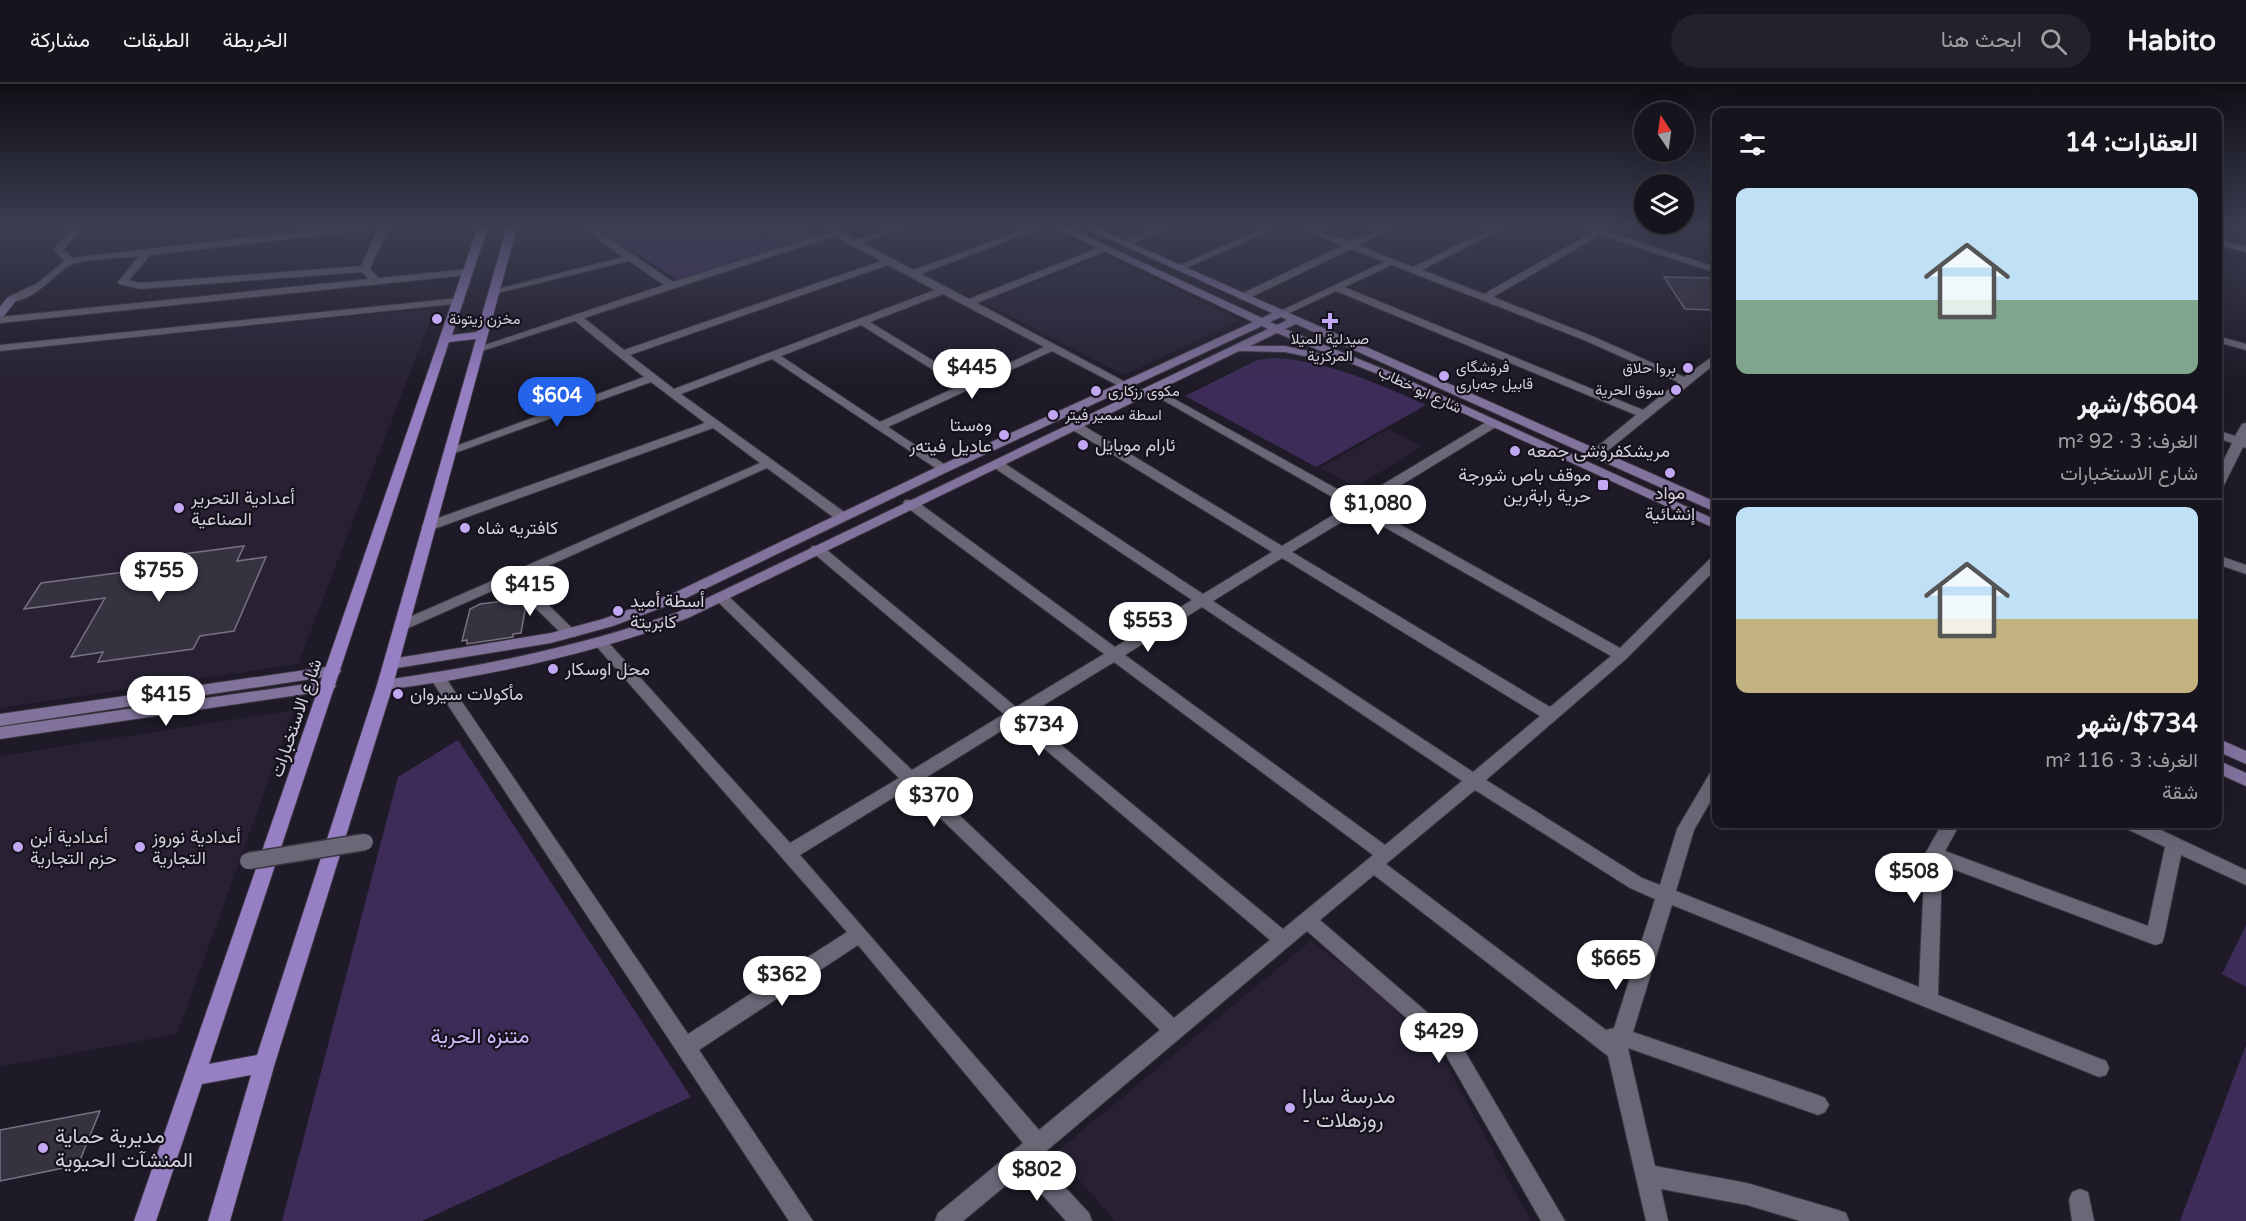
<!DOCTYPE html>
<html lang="ar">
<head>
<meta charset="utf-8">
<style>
  :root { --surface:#16141d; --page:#23212a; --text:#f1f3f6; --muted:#9e9ea4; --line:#35333b; --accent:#2563eb }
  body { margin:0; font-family:"Varela Round",Vazirmatn,sans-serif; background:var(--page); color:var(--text); direction:rtl; height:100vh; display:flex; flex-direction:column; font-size:22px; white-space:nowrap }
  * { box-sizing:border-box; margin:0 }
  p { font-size:20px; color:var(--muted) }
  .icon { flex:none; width:33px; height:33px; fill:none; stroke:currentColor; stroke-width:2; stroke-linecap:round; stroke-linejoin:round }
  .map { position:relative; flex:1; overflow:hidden; direction:ltr }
  .drawer { position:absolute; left:1712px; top:24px; width:510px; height:720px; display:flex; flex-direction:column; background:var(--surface); border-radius:12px; box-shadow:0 6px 24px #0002,0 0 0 2px var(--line); direction:rtl }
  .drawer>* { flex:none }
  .needle { width:39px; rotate:347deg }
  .buttons { position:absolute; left:1634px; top:18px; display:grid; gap:12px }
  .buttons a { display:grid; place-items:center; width:60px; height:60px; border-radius:50%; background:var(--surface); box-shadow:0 6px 24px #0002,0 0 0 2px var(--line); font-size:30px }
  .price { position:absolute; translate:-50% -51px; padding:0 14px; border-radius:21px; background:#fff; color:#222; font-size:20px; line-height:39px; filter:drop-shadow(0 2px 3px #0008) }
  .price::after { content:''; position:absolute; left:50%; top:36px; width:18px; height:14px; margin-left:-9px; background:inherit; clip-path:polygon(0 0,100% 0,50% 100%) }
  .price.on { background:var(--accent); color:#fff }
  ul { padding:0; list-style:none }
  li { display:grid; align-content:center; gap:12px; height:318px; padding:0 24px }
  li+li { border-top:2px solid var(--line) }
  li span { display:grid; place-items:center; height:186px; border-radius:12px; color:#555 }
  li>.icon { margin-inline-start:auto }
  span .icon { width:108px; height:108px; fill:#fffc; stroke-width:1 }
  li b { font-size:26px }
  h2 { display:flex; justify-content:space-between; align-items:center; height:72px; padding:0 24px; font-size:26px }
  header { display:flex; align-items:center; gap:36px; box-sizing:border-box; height:84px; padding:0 30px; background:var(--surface); border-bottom:2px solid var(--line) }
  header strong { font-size:28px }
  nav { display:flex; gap:33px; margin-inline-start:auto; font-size:21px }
  .search { width:420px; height:54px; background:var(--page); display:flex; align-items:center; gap:15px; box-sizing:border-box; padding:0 21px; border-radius:33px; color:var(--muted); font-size:22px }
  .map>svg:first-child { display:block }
  .built { fill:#272133 }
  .green { fill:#3d2c58 }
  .building { fill:#363240; stroke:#777282; stroke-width:1.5 }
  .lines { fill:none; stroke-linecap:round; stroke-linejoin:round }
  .street-casing { stroke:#39363f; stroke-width:2 }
  .secondary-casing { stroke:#39363f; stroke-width:2 }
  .primary-casing { stroke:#39363f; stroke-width:2 }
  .street { fill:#6c6777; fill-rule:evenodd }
  .secondary { fill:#82739d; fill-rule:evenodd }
  .primary { fill:#977fc3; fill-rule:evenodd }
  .street-bridge-casing { stroke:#39363f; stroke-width:19; stroke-linecap:butt }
  .street-bridge { stroke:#6c6777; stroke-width:16 }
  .poi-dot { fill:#c2a8f3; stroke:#15111d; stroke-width:2 }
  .labels { text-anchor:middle; stroke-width:4.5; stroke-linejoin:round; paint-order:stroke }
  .far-poi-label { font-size:15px; fill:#d3d0d9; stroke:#15111d; text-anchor:start }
  .far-street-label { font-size:15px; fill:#d3d0d9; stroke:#15111d }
  .poi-label { font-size:18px; fill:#d3d0d9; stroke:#15111d; text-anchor:start }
  .street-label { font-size:18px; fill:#d3d0d9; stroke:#15111d }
  .near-park-label { font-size:21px; fill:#d1bcfc; stroke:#15111d }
  .near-poi-label { font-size:21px; fill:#d3d0d9; stroke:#15111d; text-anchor:start }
</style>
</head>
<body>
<header>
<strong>Habito</strong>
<div class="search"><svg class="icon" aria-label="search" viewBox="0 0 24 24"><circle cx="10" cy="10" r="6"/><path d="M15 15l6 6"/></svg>ابحث هنا</div>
<nav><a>الخريطة</a><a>الطبقات</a><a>مشاركة</a></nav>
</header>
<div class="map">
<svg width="2246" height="1137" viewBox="0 0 2246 1137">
  <rect width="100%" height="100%" fill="#1e1a27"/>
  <!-- built -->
  <g class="built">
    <polygon points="1105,172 1240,236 1124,291 983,218"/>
    <polygon points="435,224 298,580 0,624 0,267"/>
    <polygon points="1388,345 1422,362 1356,403 1320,384"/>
    <polygon points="294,626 177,950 0,983 0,672"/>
    <polygon points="1311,857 1371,901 1446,980 1531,1137 1115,1137 1055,1069"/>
  </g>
  <!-- green -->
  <g class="green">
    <polygon points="595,143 808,143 820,150 681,198"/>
    <path d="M1275 274C1328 277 1379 300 1426 321L1316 383 1185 312 1257 276Z"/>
    <polygon points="458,656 691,1013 422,1137 282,1137 398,693"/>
    <polygon points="2246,841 2246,903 2222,890"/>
    <polygon points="2246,961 2246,1137 2180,1137"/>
  </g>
  <!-- building -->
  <g class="building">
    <polygon points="1664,193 1716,194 1716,226 1685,225"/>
    <polygon points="244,462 237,477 266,473 234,547 200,552 193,565 98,578 103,568 71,573 105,514 24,525 41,499 147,485 153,474"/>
    <polygon points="513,516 526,521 521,549 513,550 513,553 467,560 467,556 462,557 470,525 480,520"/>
    <polygon points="100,1027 78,1081 0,1097 0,1046"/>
  </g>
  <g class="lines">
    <!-- street casing -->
    <g class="street-casing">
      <g id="street">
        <path d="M73 143H82L64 166 72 174 338 143H369L365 146 150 171 129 196 140 199 361 182 379 143H389L370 185 379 194 468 185 473 188 468 191 0 239V233L369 195 362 188 140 205 119 200 118 198 139 172C124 174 84 175 73 180 54 188 33 221 8 217V213L38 199 64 177 54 166Z"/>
        <path d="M582 143H593L673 198 827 149 822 145 824 143H831L855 156 891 143H905L862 159 914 186 1030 143H1043L921 190 969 215 1103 162H1109V166L977 219 1131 301 1125 304 1121 303 1052 267 888 343 947 382 949 385 943 389 772 275 681 310 847 430 849 433 847 436H837L767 384 521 494 575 547 577 550 575 553H565L510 499 406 545H396L394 542 396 539 760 379 713 344 434 445H424L422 442 424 439 705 339 651 298 455 369 451 370 445 366 644 293 575 237 482 267 473 265 664 201 629 177 490 211V207L623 173ZM834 152 881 177 624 266 584 234ZM888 181 935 206 674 305 630 271ZM943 210 1044 263 968 298 870 238ZM861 241 959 302 880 338 781 272Z"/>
        <polygon points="1156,143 1169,143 1127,162 1119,160"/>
        <polygon points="1266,143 1279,143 1182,186 1174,184"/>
        <path d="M1299 143H1312L1350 158 1381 143H1393L1358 161 1413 183 1494 143H1506L1422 186 1484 210 1591 149 1579 143H1593L1716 183V189L1600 151 1493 213 1592 252 1684 293 1716 270V279L1600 373H1592V367L1636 331 1336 207 1285 231 1276 229 1384 178 1351 165 1247 215H1239V211L1342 162ZM1392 181 1584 256 1678 298 1643 326 1344 203Z"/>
        <polygon points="459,214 464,217 463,219 0,267 0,261"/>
        <polygon points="2217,252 2246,260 2246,266 2217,258"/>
        <path d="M1151 302 1357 416 1488 337H1496V343L1367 422 1620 564 1711 474 1716 473V485L1626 575 1486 696 1642 794 1660 801 1677 745 1710 689 1716 687V708L1694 746 1676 807 1919 903 1925 770 1942 740H1960L1945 767 2148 842 2165 763 2127 745 2125 740H2148L2246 786V801L2181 771 2164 853 2162 859 2155 861 1942 781 1938 911 2106 977 2109 984 2106 991 2099 993 1672 821 1633 948 1818 1011 1825 1014 1829 1021 1825 1028 1818 1031 1628 964 1655 1082 1747 1099 1838 1126 1846 1129 1849 1137H1800L1747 1121 1661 1105 1668 1137H1646L1608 972 1374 791 1320 836 1457 954 1565 1137H1541L1443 966 1307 847 1038 1074 1089 1129 1092 1137H1066L1022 1088 963 1137H935L938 1129 1023 1059 858 861 699 966 813 1137H789L430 594 438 589 443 590 688 950 847 848 597 563 595 560 597 557H607L790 759 899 694 716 516 714 513 716 510H726L912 686 1004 630 812 468 810 465 812 462H822L1016 623 1104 570 905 422 903 419 905 416H915L1115 563 1192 516 993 383V377H1001L1203 510 1272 468 1071 345V339H1079L1282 462 1348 422 1147 307V303ZM1358 428 1611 572 1550 623 1292 468ZM1282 474 1540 632 1473 688 1213 517ZM1202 523 1462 697 1385 761 1125 571ZM1114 578 1373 771 1283 845 1026 632ZM1014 639 1270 856 1174 934 922 696ZM909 704 1160 946 1039 1046 800 771ZM1475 706 1630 804 1655 815 1614 944 1606 946 1386 780Z"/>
        <polygon points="2246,339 2246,364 2243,363 2223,403 2217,407 2217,390 2232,359 2217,354 2217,346 2235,352 2242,340"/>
        <polygon points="2217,471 2246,481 2246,490 2217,480"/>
        <polygon points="2080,1105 2088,1108 2094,1137 2072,1137 2069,1116 2072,1108"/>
      </g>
    </g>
    <!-- secondary casing -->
    <g class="secondary-casing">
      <g id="secondary">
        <path d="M1054 143H1066L1262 234 1272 229 1083 143H1095L1716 418V427L1711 426 1296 240 1285 245 1388 287 1716 436V445L1380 291 1277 249 1250 262H1285L1332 272 1334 274 1328 277 1285 268 1239 267 688 534C590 571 489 592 385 606L380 605 377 601 385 596C485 582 582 562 678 528L1268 245 1262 242 947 388 682 516 613 542 551 559 391 585 386 584 383 580 391 575 551 549 603 535 672 510 939 382 1253 238ZM1281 233 1287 236 1277 241 1270 238Z"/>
        <polygon points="2217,155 2246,162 2246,168 2217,161"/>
        <polygon points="8,213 17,215 4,232 0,233 0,223"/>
        <polygon points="333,582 338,583 341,587 338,591 0,642 0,630"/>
        <polygon points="328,597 333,598 336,602 333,606 0,655 0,643"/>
        <polygon points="2217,654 2246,667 2246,680 2217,667"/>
        <polygon points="2217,676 2246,689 2246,702 2217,689"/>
      </g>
    </g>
    <!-- primary casing -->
    <g class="primary-casing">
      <path id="primary" d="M478 143H488L452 251 477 248 507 143H517L393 601 275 979 230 1137H208L251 991 202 1000 156 1137H134ZM476 255 377 601 257 971 209 980 449 258Z"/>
    </g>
    <!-- street -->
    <use href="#street" class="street"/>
    <!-- secondary -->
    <use href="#secondary" class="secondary"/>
    <!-- primary -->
    <use href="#primary" class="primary"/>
    <!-- street-bridge casing -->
    <g class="street-bridge-casing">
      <polyline id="street-bridge" points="248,777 365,758"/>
    </g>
    <!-- street-bridge -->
    <use href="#street-bridge" class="street-bridge"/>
  </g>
  <!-- sky -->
  <linearGradient id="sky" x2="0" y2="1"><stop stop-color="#100e15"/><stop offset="0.47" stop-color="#3b3e52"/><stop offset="1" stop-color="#3b3e52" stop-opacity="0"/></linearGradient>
  <rect width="2246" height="302" fill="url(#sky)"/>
  <!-- markers -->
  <g class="poi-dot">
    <circle cx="437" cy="235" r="6"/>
    <path d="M1327 228h6v6h6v6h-6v6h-6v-6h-6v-6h6z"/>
    <circle cx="1688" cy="284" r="6"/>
    <circle cx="1444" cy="292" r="6"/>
    <circle cx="1676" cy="306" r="6"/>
    <circle cx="1096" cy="307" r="6"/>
    <circle cx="1053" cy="331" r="6"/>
    <circle cx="1004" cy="351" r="6"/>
    <circle cx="1083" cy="361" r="6"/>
    <circle cx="1515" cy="367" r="6"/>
    <circle cx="1670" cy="389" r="6"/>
    <rect x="1597" y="395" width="12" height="12" rx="3"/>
    <circle cx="179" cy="424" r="6"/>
    <circle cx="465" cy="444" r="6"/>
    <circle cx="618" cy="527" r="6"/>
    <circle cx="553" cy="585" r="6"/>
    <circle cx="398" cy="610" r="6"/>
    <circle cx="18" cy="763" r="6"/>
    <circle cx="140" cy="763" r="6"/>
    <circle cx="1290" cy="1024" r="6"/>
    <circle cx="43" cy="1064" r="6"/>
  </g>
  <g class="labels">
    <!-- far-poi labels -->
    <g class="far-poi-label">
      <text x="449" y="240">مخزن زيتونة</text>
      <text x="1330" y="260" text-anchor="middle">صيدلية الميلا<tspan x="1330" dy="17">المركزية</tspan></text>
      <text x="1456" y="288">فرۆشگای<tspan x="1456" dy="17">قابیل جەباری</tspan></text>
      <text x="1676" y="289" text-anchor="end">بروا حلاق</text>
      <text x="1664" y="311" text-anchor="end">سوق الحرية</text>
      <text x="1108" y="312">مكوى رزكارى</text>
      <text x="1065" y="336">اسطة سمير فيتر</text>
    </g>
    <!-- far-street labels -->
    <g class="far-street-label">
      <text transform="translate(1420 306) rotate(25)" y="5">شارع ابو خطاب</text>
    </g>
    <!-- poi labels -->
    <g class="poi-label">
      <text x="992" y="347" text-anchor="end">وەستا<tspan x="992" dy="21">عادیل فیتەر</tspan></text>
      <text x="1095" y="367">ئارام موبايل</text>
      <text x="1527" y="373">مریشکفرۆشی جمعە</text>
      <text x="1591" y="397" text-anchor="end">موقف باص شورجة<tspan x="1591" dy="21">حرية رابةرين</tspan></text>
      <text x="1670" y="415" text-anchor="middle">مواد<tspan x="1670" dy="21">إنشائية</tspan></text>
      <text x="191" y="420">أعدادية التحرير<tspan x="191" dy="21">الصناعية</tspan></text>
      <text x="477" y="450">كافتريه شاه</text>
      <text x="630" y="523">أسطة أميد<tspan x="630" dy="21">كابريتة</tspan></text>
      <text x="565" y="591">محل اوسكار</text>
      <text x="410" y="616">مأكولات سيروان</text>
      <text x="30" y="759">أعدادية أبن<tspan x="30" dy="21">حزم التجارية</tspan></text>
      <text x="152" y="759">أعدادية نوروز<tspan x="152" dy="21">التجارية</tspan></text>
    </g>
    <!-- street labels -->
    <g class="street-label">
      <text transform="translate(296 634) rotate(-71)" y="6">شارع الاستخبارات</text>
    </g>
    <!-- near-park labels -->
    <g class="near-park-label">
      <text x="480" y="959">متنزه الحرية</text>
    </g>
    <!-- near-poi labels -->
    <g class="near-poi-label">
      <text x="1302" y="1019">مدرسة سارا<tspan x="1302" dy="24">- روزهلات</tspan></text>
      <text x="55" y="1059">مديرية حماية<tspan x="55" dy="24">المنشآت الحيوية</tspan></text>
    </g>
  </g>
</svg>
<div class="buttons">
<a><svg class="needle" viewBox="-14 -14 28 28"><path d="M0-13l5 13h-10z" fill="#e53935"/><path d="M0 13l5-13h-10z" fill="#9e9ea4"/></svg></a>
<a><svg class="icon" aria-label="layers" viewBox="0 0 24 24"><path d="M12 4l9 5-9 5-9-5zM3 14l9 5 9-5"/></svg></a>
</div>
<b class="price" style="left:972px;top:316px">$445</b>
<b class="price on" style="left:557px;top:344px">$604</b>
<b class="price" style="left:1378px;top:452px">$1,080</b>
<b class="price" style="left:159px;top:519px">$755</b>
<b class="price" style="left:530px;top:533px">$415</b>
<b class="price" style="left:1148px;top:569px">$553</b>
<b class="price" style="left:166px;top:643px">$415</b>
<b class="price" style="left:1039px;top:673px">$734</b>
<b class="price" style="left:934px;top:744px">$370</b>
<b class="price" style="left:1914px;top:820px">$508</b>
<b class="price" style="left:1616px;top:907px">$665</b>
<b class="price" style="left:782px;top:923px">$362</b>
<b class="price" style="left:1439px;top:980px">$429</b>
<b class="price" style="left:1037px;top:1118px">$802</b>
<section class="drawer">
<h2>العقارات: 14<svg class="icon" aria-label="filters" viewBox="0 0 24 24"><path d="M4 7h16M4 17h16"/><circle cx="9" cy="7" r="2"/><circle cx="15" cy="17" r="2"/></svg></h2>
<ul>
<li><span style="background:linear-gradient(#bfe0f5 60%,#7fa58c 0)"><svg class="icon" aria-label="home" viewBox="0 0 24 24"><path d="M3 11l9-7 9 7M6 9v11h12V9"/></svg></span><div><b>$604/شهر</b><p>الغرف: 3 · 92 m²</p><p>شارع الاستخبارات</p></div></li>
<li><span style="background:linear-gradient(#bfe0f5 60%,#c2b280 0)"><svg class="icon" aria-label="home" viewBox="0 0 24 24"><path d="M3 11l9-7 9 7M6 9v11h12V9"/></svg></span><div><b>$734/شهر</b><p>الغرف: 3 · 116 m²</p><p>شقة</p></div></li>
</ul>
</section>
</div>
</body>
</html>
